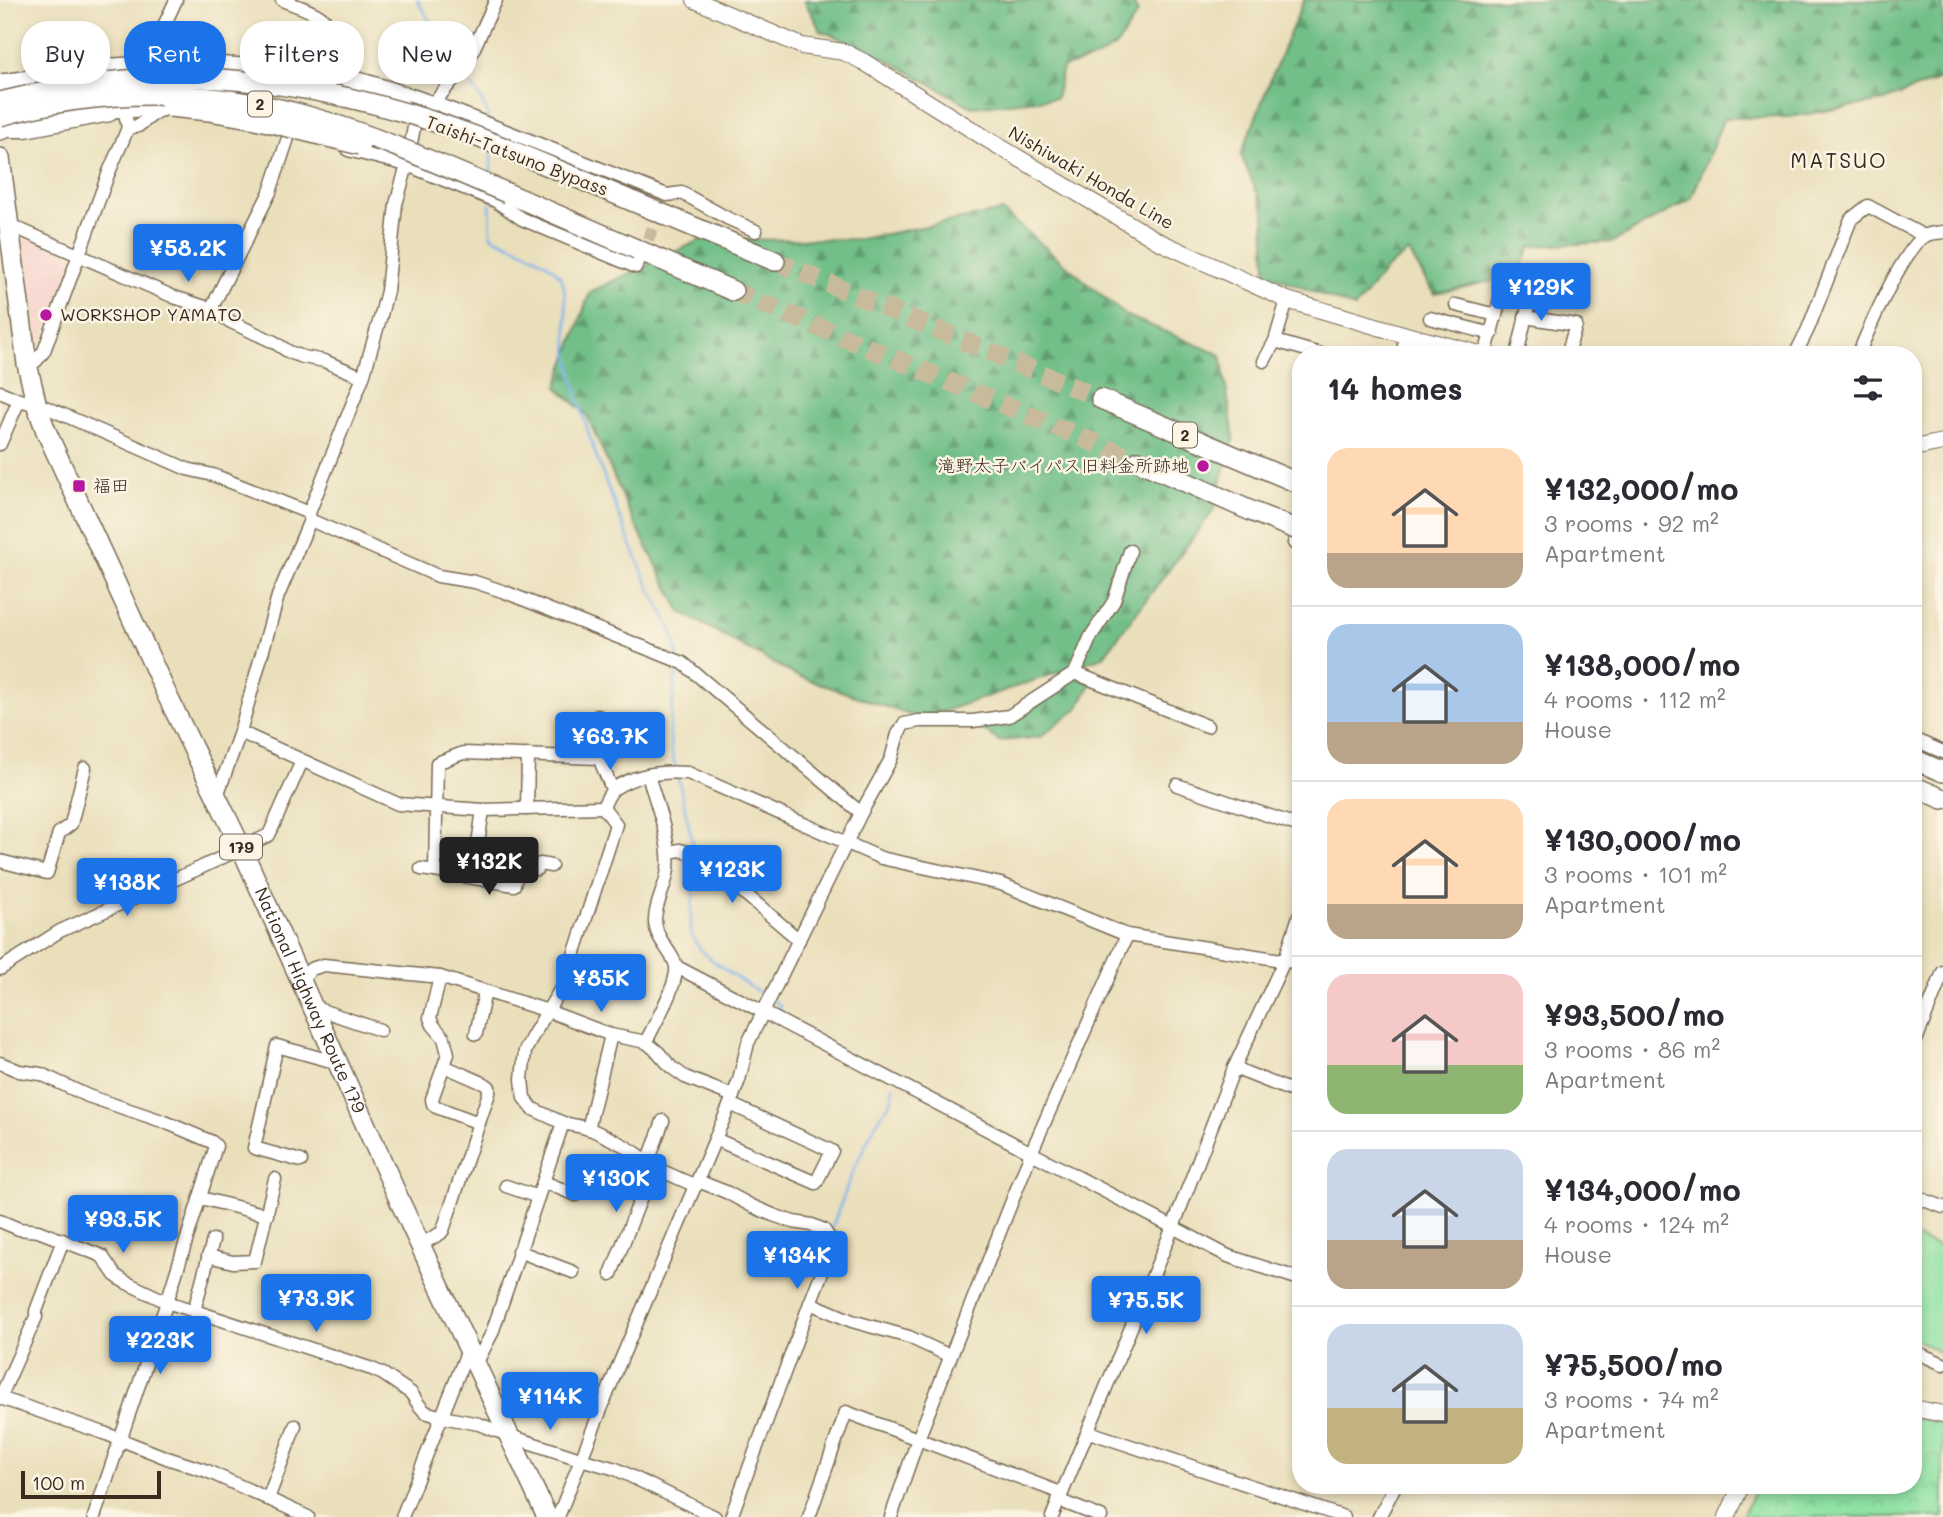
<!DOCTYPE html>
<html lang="en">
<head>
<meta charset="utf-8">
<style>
  :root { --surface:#fff; --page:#f7f7f7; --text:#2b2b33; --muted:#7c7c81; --line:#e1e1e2; --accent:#1a73e8 }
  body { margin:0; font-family:Mali,"Klee One",sans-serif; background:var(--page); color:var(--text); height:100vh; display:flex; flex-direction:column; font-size:26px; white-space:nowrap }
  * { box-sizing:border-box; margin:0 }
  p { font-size:23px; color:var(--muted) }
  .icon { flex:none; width:38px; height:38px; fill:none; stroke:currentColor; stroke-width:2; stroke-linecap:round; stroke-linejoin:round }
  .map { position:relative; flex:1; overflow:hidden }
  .sheet { position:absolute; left:1292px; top:346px; width:630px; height:1148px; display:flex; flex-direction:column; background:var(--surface); border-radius:28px; box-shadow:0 4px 10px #0003 }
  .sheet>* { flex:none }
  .hud { position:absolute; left:21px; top:21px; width:665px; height:63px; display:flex; gap:14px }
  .scale { position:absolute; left:21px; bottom:18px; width:140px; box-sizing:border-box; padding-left:7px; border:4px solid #3b2a1e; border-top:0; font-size:19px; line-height:24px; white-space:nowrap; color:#3b2a1e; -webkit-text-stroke:5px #fcf5e5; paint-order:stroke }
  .price { position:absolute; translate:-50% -60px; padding:0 16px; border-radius:7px; background:var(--accent); color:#fff; font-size:23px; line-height:46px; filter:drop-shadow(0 2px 4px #0008) }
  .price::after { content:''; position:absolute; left:50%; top:42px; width:21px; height:16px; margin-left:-10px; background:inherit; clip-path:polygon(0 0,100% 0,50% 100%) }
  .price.current { background:#222; color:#fff }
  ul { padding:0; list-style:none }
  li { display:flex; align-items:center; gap:21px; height:175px; padding:0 35px }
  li+li { border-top:2px solid var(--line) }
  li span { display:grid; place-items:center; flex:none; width:196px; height:140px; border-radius:21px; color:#555 }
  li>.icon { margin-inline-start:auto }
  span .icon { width:84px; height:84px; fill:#fffc; stroke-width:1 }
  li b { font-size:30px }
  h2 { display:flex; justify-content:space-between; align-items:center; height:84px; padding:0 35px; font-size:30px }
  .tag { padding:0 24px; border-radius:28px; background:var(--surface); box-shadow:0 4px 10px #0003; font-size:24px; line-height:63px }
  .tag.current { background:var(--accent); color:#fff }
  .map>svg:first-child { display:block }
  .built { fill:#f7d0cb }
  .forest { fill:url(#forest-firs); stroke:#567454; stroke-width:2 }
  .park { fill:url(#park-crowns); stroke:#648660; stroke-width:2 }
  .pitch { fill:#8de1a3; stroke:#648660; stroke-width:2 }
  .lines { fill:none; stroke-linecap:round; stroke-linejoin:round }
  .stream { stroke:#7bb3ea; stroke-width:2.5 }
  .minor-tunnel { stroke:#c7bb9c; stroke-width:12; stroke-dasharray:12 6; stroke-linecap:butt }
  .highway-tunnel { stroke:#c7bb9c; stroke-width:19; stroke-dasharray:19 10; stroke-linecap:butt }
  .minor-casing { stroke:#786955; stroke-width:15 }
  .major-casing { stroke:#786955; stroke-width:18 }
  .highway-casing { stroke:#786955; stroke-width:22 }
  .minor { stroke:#fff; stroke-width:12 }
  .major { stroke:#fff; stroke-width:16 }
  .highway { stroke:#fff; stroke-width:19 }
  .highway-bridge-casing { stroke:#786955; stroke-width:22; stroke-linecap:butt }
  .highway-bridge { stroke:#fff; stroke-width:19 }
  .poi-dot { fill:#b5179e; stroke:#fcf5e5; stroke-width:2.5 }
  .labels { text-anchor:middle; stroke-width:5; stroke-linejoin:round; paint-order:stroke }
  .shield { fill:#fcf5e5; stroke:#75675a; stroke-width:2 }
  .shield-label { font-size:16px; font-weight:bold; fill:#3b2a1e }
  .street-label { font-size:18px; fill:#3b2a1e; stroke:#fcf5e5 }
  .poi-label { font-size:18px; fill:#3b2a1e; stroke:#fcf5e5; text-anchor:start }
  .quarter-label { font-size:21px; letter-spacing:2px; fill:#3b2a1e; stroke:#fcf5e5 }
</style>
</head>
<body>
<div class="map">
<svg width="1943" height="1517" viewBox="0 0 1943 1517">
  <defs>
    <pattern id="forest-firs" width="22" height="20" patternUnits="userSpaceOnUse" patternTransform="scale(1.75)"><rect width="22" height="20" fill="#72bf89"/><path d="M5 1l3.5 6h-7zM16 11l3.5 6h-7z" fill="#5f9b6f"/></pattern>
    <pattern id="park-crowns" width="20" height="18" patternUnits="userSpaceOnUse" patternTransform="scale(1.75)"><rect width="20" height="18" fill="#8de1a3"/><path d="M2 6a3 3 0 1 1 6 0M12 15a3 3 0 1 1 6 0" fill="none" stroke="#7bc18c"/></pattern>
  </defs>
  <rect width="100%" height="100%" fill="#fcf5e5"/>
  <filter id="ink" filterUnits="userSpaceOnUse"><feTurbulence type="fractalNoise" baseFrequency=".0143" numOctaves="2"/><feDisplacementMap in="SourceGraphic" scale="14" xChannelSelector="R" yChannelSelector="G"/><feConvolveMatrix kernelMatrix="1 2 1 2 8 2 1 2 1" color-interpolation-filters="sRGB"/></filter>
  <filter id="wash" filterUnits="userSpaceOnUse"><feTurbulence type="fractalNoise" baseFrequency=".00686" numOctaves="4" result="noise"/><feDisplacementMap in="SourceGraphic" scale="28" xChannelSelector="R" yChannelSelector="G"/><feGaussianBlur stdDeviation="1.57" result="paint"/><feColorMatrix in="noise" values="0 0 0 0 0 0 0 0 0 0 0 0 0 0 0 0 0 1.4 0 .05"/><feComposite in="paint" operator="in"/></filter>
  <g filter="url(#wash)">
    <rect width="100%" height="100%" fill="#eadfbb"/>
    <!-- built -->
    <polygon class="built" points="26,237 74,257 40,345 23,238"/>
    <!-- forest -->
    <g class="forest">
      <polygon points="804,0 1131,0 1138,13 1117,45 1096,58 1063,67 1056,98 972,107 868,49 821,31"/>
      <polygon points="1304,0 1943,0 1943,78 1884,101 1789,117 1724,118 1691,199 1613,242 1531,246 1518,275 1434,294 1409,252 1386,269 1355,308 1266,273 1264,209 1241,155 1274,71"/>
      <polygon points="1002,211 1125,315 1221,355 1234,438 1213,511 1103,657 921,719 795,675 681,612 632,518 587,415 557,387 590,292 700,240 861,239"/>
      <polygon points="1076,676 1091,684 1078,708 1040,737 999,741 975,724 1023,716"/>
    </g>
    <!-- park -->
    <polygon class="park" points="1913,1417 1943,1423 1943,1517 1742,1517 1756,1486 1913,1486"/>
    <!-- pitch -->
    <polygon class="pitch" points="1913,1237 1943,1248 1943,1354 1913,1338"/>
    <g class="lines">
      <!-- stream -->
      <g class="stream">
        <polyline points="417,0 458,67"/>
        <path d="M464 75C475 90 485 102 489 121"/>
        <polyline points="491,152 491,177"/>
        <path d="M490 204 491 236C510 245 553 260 562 280 568 296 566 330 568 349 572 382 582 414 593 446 608 491 627 536 646 580 657 605 677 628 677 657"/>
        <path d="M676 768C663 734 675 699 677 664"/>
        <polyline points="678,777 694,849"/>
        <path d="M696 859C698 880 691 899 691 919 690 928 692 938 697 945 709 962 749 986 767 997"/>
        <polyline points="773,1000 781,1007 779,1014"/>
        <polyline points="830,1233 853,1171 875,1125 892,1100 893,1086"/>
        <polyline points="821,1259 827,1243"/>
      </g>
    </g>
  </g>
  <g filter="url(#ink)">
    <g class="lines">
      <!-- minor-tunnel -->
      <polyline class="minor-tunnel" points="641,256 661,208"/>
      <!-- highway-tunnel -->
      <g class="highway-tunnel">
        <polyline points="775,261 1101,399"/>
        <polyline points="733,291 1138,461"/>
      </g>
      <!-- minor casing -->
      <g class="minor-casing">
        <g id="minor">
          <path d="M282 0C298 7 335 15 332 38 331 48 326 60 323 70"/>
          <polyline points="157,57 160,34 176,0"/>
          <path d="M273 62C347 70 419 96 488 124 548 147 607 172 667 195L682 193 727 218 756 231"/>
          <polyline points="125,113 128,128 138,126 155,113"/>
          <polyline points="11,131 25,131 110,115"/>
          <polyline points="348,150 407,165 496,201 522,219 636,267 639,260"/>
          <polyline points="5,223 174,297 211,309 231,322 274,342 289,352 303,357 324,361 363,377"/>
          <polyline points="1456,305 1496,315"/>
          <polyline points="211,309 270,192 289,135"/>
          <polyline points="1525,317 1576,325 1567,355"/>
          <polyline points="1430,318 1492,334"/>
          <polyline points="1275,341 1324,355"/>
          <polyline points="1402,355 1406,335"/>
          <polyline points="1425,355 1429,341"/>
          <polyline points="1485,355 1501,296"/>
          <polyline points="1517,355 1533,285"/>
          <polyline points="1795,355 1808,329 1851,219 1868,206 1924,236"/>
          <path d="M1858 355C1868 331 1904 246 1927 235 1931 233 1938 233 1943 232"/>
          <polyline points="1264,361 1275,341 1287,300"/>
          <polyline points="27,364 36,361 44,351 109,172 128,128"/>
          <polyline points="0,392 19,400 48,408 187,469 213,475 309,513 310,520 438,576 475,582 505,592 683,663 861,813"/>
          <polyline points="0,444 19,400"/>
          <polyline points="309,513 363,377 381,315 387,291 396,204 407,165 414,127 467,63 496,0"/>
          <polyline points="1300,529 1294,543 1300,546"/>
          <polyline points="1075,673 1091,636 1114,601 1130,551"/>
          <polyline points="598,716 599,758 612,789"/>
          <polyline points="240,732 398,804 483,810 603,807"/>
          <polyline points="1913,739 1943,752"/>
          <polyline points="1177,785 1300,826"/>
          <polyline points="217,796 240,732 278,596 310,520"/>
          <path d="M603 807C606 801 609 792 615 788 636 774 664 771 688 773L881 858 1001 884 1127 935 1300 963"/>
          <polyline points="527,809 528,755"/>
          <polyline points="669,852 680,850 702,857 799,940"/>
          <polyline points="0,861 47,873 59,833 71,824 85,768"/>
          <polyline points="421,869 435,871 514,885 519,866 537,869 540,864 551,866"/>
          <polyline points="435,871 437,763 463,753 599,758"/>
          <polyline points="473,877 483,810"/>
          <polyline points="677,967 1228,1256 1300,1279"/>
          <polyline points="0,969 60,931 200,868 269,835 302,761"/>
          <polyline points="440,977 430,1018 433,1025 444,1038 448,1054 432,1099 433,1104 436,1107 479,1123"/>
          <polyline points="301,982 311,969 324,965 440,977 548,1011 611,1035 646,1042 658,1052 671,1067 685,1077 733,1096"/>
          <polyline points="312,1007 380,1030"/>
          <polyline points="476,1034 485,991"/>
          <path d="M646 1042C653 1026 682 979 675 963 669 948 655 938 655 920 655 903 666 887 668 869 671 840 656 803 648 775"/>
          <polyline points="1913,1048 1943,972"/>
          <polyline points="0,1063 19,1071 41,1074 88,1096 165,1122 212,1142 216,1146 167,1302 94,1517"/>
          <polyline points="1234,1068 1300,1094"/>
          <path d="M563 1123C571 1125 581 1126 590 1129 608 1137 640 1152 653 1167L696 1186"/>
          <polyline points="588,1129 611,1035"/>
          <polyline points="715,1139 816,1183 832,1151 730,1104"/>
          <polyline points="301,1161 254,1148 277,1046 338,1063"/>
          <polyline points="648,1162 663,1121"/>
          <polyline points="698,1181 726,1192 752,1206 773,1215 793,1222 812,1225 824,1230 833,1244 810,1303 852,1321 909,1337 950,1356"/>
          <polyline points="544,1182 576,1195"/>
          <polyline points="506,1186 538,1197"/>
          <polyline points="1913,1196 1943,1207"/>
          <polyline points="201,1198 267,1215"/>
          <polyline points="0,1221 19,1229 38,1231 102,1256 115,1275 125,1282 167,1302 372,1369 383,1374 411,1393 419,1405 425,1412 442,1417 479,1424 510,1436 580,1459 616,1469 715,1517"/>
          <polyline points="63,1240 36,1311 36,1317 0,1398 104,1433 167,1458 207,1471 308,1517"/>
          <polyline points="420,1245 441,1233 443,1230 489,1093 489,1087 485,1084 444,1066"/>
          <polyline points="518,1251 573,1272"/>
          <polyline points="208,1256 233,1262 255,1261 275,1179"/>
          <polyline points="611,1274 653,1167"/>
          <polyline points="194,1311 213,1240"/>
          <polyline points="1913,1351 1943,1364"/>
          <polyline points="476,1364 492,1333 563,1123 533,1109 524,1098 522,1079 525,1051 532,1037 566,980 613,834 616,824 603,807"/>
          <polyline points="1089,1432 1344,1517"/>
          <polyline points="268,1499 295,1426"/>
          <polyline points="1058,1500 1101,1517"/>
          <polyline points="402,1517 468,1350"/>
          <polyline points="558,1517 617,1369 730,1104 739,1080 748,1043 861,813 891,759 898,734 904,724 919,721 973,721 1009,716 1075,673 1207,726"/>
          <polyline points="731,1517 810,1303"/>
          <polyline points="809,1517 846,1412 1061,1493"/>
          <polyline points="891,1517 918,1439 1031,1153 1127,935"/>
          <polyline points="1052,1517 1173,1227 1234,1068 1285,959 1300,913"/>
          <polyline points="1379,1517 1395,1486"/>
        </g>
      </g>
      <!-- major casing -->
      <g class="major-casing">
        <g id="major">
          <polyline points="695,0 802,46 844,52 864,62 990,141 1158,241 1287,300 1406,335 1484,355"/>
          <polyline points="1913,448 1943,442"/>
          <polyline points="1913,1408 1943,1414"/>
          <polyline points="1727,1517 1741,1486"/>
        </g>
      </g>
      <!-- highway casing -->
      <g class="highway-casing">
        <g id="highway">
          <path d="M0 84C29 81 56 74 85 71 167 61 265 63 345 86 359 90 378 92 391 99 395 102 399 106 403 109"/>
          <polyline points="0,130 24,121 87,108 161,107"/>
          <polyline points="508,149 775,261"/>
          <path id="s1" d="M0 158 27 364 37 406 46 431 167 695 241 847 402 1206 547 1517"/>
          <polyline points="507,193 733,291"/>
          <polyline points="1101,399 1300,484"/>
          <polyline points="1138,461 1251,511"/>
          <polyline points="1913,759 1943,772"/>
          <polyline points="1913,786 1943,799"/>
        </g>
      </g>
      <!-- minor -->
      <use href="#minor" class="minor"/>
      <!-- major -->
      <use href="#major" class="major"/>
      <!-- highway -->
      <use href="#highway" class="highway"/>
      <!-- highway-bridge casing -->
      <g class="highway-bridge-casing">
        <g id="highway-bridge">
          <path d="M0 102C53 89 108 79 162 78 280 75 400 105 508 149"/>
          <polyline points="170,107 209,111 256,119 360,145"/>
          <path d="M0 116C99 88 208 88 307 116 375 135 441 165 507 193"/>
          <polyline points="1251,511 1300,531"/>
        </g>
      </g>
      <!-- highway-bridge -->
      <use href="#highway-bridge" class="highway-bridge"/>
    </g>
  </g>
  <!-- markers -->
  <g class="poi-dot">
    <circle cx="46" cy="315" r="7"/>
    <circle cx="1203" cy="466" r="7"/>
    <rect x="72" y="479" width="14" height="14" rx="3.5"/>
  </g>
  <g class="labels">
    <!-- shield labels -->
    <g class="shield">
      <rect x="248" y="91.5" width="24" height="25" rx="5"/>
      <rect x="1173" y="422.5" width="24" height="25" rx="5"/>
      <rect x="220" y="834.5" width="42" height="25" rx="5"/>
    </g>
    <g class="shield-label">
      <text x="260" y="110">2</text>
      <text x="1185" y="441">2</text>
      <text x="241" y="853">179</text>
    </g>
    <!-- street labels -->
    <g class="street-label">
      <text transform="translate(517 156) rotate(21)" y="6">Taishi-Tatsuno Bypass</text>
      <text transform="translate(1091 178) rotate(30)" y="6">Nishiwaki Honda Line</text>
      <text dy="6" stroke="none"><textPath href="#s1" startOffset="905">National Highway Route 179</textPath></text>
    </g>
    <!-- poi labels -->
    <g class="poi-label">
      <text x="60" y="321">WORKSHOP YAMATO</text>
      <text x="1189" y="472" text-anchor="end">滝野太子バイパス旧料金所跡地</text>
      <text x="93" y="492">福田</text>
    </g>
    <!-- quarter labels -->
    <g class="quarter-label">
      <text x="1839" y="168">MATSUO</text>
    </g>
  </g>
</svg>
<div class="scale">100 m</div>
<b class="price" style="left:188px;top:284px">¥58.2K</b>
<b class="price" style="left:1541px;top:323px">¥129K</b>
<b class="price" style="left:610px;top:772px">¥63.7K</b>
<b class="price current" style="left:489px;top:897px">¥132K</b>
<b class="price" style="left:732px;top:905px">¥123K</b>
<b class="price" style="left:127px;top:918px">¥138K</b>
<b class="price" style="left:601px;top:1014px">¥85K</b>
<b class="price" style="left:616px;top:1214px">¥130K</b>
<b class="price" style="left:123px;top:1255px">¥93.5K</b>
<b class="price" style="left:797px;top:1291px">¥134K</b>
<b class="price" style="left:316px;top:1334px">¥73.9K</b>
<b class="price" style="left:1146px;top:1336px">¥75.5K</b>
<b class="price" style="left:160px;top:1376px">¥223K</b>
<b class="price" style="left:550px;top:1432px">¥114K</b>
<div class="hud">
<a class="tag">Buy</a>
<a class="tag current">Rent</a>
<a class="tag">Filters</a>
<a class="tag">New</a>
</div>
<section class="sheet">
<h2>14 homes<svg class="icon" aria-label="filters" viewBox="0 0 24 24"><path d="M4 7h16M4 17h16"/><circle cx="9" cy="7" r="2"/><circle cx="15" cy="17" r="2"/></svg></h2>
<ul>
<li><span style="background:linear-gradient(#ffd9b3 75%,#b9a48a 0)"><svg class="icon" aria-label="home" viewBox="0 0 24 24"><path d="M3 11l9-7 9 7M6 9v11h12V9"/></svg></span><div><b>¥132,000/mo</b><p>3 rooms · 92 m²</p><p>Apartment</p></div></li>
<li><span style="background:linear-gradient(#a9c7e8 70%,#b9a48a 0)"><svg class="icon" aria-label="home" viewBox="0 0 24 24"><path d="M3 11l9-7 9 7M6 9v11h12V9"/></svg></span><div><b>¥138,000/mo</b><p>4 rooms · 112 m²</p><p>House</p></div></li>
<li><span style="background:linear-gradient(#ffd9b3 75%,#b9a48a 0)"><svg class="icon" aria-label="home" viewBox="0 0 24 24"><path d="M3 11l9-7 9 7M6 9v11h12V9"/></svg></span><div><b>¥130,000/mo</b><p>3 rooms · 101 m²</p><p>Apartment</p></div></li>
<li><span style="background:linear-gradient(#f6c9c9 65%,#8fb573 0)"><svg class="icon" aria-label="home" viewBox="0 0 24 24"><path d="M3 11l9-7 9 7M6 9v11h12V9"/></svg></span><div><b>¥93,500/mo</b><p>3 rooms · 86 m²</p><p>Apartment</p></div></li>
<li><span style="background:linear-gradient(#c9d6e8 65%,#b9a48a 0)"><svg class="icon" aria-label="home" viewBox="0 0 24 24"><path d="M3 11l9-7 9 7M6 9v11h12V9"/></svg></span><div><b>¥134,000/mo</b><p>4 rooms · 124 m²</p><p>House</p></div></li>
<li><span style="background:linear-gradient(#c9d6e8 60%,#c2b280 0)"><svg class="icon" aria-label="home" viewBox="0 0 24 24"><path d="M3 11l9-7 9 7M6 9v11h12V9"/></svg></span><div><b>¥75,500/mo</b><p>3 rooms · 74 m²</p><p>Apartment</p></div></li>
</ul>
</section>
</div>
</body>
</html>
